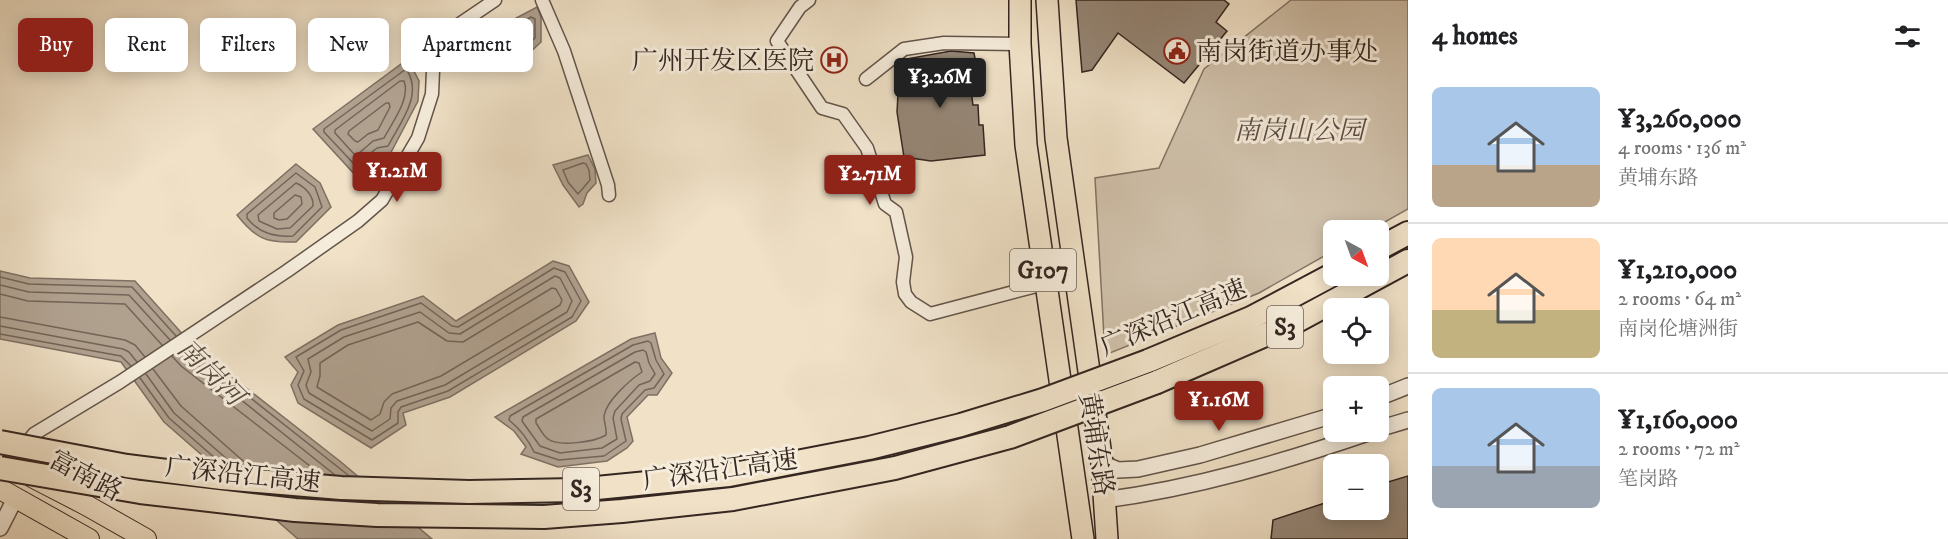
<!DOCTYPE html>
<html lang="en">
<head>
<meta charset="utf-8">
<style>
  :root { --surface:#fff; --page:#f6f6f6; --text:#202124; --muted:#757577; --line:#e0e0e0; --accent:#8f2418 }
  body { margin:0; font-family:"IM FELL DW Pica","Noto Serif SC",serif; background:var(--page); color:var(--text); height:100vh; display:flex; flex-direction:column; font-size:22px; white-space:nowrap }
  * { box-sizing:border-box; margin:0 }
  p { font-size:20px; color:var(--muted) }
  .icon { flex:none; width:33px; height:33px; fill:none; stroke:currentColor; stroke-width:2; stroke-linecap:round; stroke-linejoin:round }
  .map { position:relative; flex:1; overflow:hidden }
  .panel { display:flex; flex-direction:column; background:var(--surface); width:540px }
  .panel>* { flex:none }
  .banner { position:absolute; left:18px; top:18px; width:570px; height:54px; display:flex; gap:12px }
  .needle { width:39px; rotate:139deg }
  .controls { position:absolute; left:1323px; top:220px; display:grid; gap:12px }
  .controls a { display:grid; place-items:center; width:66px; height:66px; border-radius:9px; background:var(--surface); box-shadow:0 3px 15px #0003; font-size:30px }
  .price { position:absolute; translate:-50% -51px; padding:0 14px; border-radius:6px; background:var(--accent); color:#fff; font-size:20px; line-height:39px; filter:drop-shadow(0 2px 3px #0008) }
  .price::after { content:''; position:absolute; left:50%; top:36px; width:18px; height:14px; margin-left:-9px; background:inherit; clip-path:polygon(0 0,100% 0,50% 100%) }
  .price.active { background:#222; color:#fff }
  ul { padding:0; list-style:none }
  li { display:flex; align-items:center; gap:18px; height:150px; padding:0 24px }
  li+li { border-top:2px solid var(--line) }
  li span { display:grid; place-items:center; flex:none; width:168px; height:120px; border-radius:9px; color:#555 }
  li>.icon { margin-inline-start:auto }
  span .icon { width:72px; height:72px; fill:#fffc; stroke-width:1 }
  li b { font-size:26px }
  h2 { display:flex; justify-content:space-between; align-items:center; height:72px; padding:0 24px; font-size:26px }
  .tag { padding:0 21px; border-radius:9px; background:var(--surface); box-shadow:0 3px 15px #0003; font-size:21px; line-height:54px }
  .tag.active { background:var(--accent); color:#fff }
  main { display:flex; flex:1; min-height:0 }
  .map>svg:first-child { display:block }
  .green { fill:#d0c1ab; stroke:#827466; stroke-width:1.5 }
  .water { fill:#b0a18f; stroke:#7e7063; stroke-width:1.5 }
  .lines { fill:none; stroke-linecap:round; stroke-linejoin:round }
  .shore { stroke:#726458; stroke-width:1.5 }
  .building { fill:#968777; stroke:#342621; stroke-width:1.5 }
  .minor-casing { stroke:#63554a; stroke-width:15 }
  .tertiary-casing { stroke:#63554a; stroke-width:18 }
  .primary-casing { stroke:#342621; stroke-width:22 }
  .trunk-casing { stroke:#342621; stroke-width:24 }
  .motorway-casing { stroke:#342621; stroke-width:26 }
  .minor { stroke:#f5ecdb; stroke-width:12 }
  .tertiary { stroke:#f5ecdb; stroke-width:15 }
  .primary { stroke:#f0e1c7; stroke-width:20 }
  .trunk { stroke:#f0e1c7; stroke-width:21 }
  .motorway { stroke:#f0e1c7; stroke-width:22 }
  .motorway-bridge-casing { stroke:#342621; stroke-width:26; stroke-linecap:butt }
  .motorway-bridge { stroke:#f0e1c7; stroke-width:22 }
  .labels { text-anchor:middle; stroke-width:6; stroke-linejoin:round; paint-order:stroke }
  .shield { fill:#f5ecdb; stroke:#6e6159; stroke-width:1.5 }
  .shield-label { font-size:24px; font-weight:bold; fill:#342621 }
  .poi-label { font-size:26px; fill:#342621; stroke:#f5ecdb; text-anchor:start }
  .park-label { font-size:26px; font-style:italic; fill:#5b4d44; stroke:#f5ecdb }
  .street-label { font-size:26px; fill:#342621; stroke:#f5ecdb }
  .water-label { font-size:27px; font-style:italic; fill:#594b42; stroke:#f5ecdb }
</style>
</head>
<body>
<main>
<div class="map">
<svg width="1408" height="539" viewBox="0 0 1408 539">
  <rect width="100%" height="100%" fill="#f0e1c7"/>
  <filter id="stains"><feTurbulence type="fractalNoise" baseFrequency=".00333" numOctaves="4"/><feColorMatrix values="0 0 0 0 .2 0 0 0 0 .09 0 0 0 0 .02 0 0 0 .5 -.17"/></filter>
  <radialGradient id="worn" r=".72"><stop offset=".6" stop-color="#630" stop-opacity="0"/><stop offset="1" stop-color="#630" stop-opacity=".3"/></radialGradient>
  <!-- green -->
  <polygon class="green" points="1291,0 1408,0 1408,209 1369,231 1334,231 1333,251 1259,293 1105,355 1095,178 1159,168 1204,69"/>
  <!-- water -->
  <g class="water">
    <polygon points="537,7 541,17 541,42 523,59 505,24"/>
    <polygon points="408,59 419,81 418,101 389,156 380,153 362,168 358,178 313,129"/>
    <polygon points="588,155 595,169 596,183 587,193 583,204 579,207 563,185 553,165"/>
    <path d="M296 164 320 183 331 207 296 242C266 243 256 239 237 215Z"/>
    <polygon points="553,261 569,266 589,302 576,321 450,397 403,413 406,425 371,448 298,403 291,385 298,372 285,357 338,325 423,296 456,321"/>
    <polygon points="0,271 30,278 135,281 195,348 341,462 432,539 298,539 164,422 121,362 0,339"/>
    <polygon points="655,333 661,358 672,373 657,395 648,395 627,417 633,441 627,448 607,461 558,467 521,454 526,447 514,431 495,417 631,339"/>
  </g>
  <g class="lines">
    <!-- shore -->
    <g class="shore">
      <polygon points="531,17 535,19 535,38 525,47 514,27"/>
      <path d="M406 69C424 94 400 123 388 146L377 148 357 164H354L324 132V129Z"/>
      <path d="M400 81H404C411 98 392 123 384 138L373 141 358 154H354L335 133V130Z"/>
      <polygon points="386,103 389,103 390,107 378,130 368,134 358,142 355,141 348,134 349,131"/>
      <polygon points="583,163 586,164 589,170 590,180 578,194 568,182 563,170"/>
      <path d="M296 173 315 187 322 207 293 236C274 237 259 233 247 218V214Z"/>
      <path d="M296 183C305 187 314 196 313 206L290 228 277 229 259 221 258 215Z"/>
      <polygon points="295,195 301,197 302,204 287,219 279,220 274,218 274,213"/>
      <polygon points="554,268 565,272 581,301 572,317 448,391 401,407 398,412 398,423 372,440 304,399 298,385 304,371 296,357 341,330 421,303 452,326 458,327"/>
      <polygon points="555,276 560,278 572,301 567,312 445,385 397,401 391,408 390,419 372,431 309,393 306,385 311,372 308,359 344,337 420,312 449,333 460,334"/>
      <polyline points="0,277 29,284 132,287 176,336"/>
      <polyline points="0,285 29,292 129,295 170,340"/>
      <polygon points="552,288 556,289 562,300 560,305 441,376 392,394 384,402 380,414 371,420 317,387 320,376 320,363 348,345 418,322 447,341 463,342"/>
      <polyline points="0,294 28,301 125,304 162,345"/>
      <polyline points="0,317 125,340 135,345 145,357"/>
      <polyline points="0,326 123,349 129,352 137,362"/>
      <polyline points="0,334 121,356 131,366"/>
      <path d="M648 341 651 343 656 360 664 374 654 388 645 390 622 414 621 419 626 441 604 456 559 460 534 452C528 439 520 429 509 420L510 416 633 345Z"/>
      <polyline points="186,347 348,475"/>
      <polygon points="643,350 646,352 649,363 655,374 650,381 639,385 615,411 613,418 617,439 602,448 560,453 540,446 522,421 523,417 635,352"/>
      <polyline points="180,351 335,475"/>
      <polyline points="172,356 181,366 319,473"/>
      <path d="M635 362 639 363 642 372C630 380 606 401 604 416 604 423 607 429 606 435 595 442 559 447 548 439 543 436 539 427 536 423V419Z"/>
      <polyline points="153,369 181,406 251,468"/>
      <polyline points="146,374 174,413 235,466"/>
      <polyline points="140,378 169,418 223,465"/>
    </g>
  </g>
  <!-- building -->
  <g class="building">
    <polygon points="1076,0 1224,0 1229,4 1216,22 1227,31 1184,83 1118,33 1092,70 1082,72"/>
    <polygon points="951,51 974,53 977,69 969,77 973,105 978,105 979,125 983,125 985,155 931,161 904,157 897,112 898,94 910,86 906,59"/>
    <polygon points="1408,476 1408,539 1271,539 1273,520 1334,500 1334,510 1378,510 1378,485"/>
  </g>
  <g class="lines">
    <!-- minor casing -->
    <g class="minor-casing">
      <g id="minor">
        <polyline points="542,0 564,51 608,185 609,195"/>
        <polyline points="809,0 800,7 777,41 822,108 843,114 867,148 885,204 896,212 906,257 903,282 905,294 911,302 930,314 1044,284"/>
        <polyline points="866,79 904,49 944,43 1020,44"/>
        <polyline points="4,472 34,434 120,382 287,271 358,221 382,200 418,138 432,94 434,47 442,36 495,0"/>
      </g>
    </g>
    <!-- tertiary casing -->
    <g class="tertiary-casing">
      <g id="tertiary">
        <polyline points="1378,398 1408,386"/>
        <polyline points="1378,429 1408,420"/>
        <polyline points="1102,463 1118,470 1138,469 1200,455 1334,415"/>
        <path d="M1104 500C1196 488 1283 462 1371 432"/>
        <polyline points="0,528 16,497"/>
      </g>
    </g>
    <!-- primary casing -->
    <g class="primary-casing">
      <g id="primary">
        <polyline points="32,477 86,505 146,539"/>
        <polyline points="0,489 89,539"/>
      </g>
    </g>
    <!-- trunk casing -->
    <g class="trunk-casing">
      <g id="trunk">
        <polyline points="1020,0 1020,44 1026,145 1083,539"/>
        <polyline points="1047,0 1056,138 1102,463 1107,539"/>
      </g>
    </g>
    <!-- motorway casing -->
    <g class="motorway-casing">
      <g id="motorway">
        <polyline points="1378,249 1408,233"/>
        <polyline points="1148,361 1251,318 1334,274"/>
        <polyline points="1157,382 1295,322 1408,261"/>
      </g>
    </g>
    <!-- minor -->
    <use href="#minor" class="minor"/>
    <!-- tertiary -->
    <use href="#tertiary" class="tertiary"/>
    <!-- primary -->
    <use href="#primary" class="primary"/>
    <!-- trunk -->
    <use href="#trunk" class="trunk"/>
    <!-- motorway -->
    <use href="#motorway" class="motorway"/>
    <!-- motorway-bridge casing -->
    <g class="motorway-bridge-casing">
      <g id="motorway-bridge">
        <polyline points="0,442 127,466 222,478 341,488 469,492 576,490 729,475 869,448 961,425 1043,400 1148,361"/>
        <polyline points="0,468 140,492 295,510 377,515 544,517 622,511 733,499 895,468 1010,437 1157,382"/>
      </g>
    </g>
    <!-- motorway-bridge -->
    <use href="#motorway-bridge" class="motorway-bridge"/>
  </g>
  <!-- icons -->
  <defs>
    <g id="civic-ring" transform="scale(1.35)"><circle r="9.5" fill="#f5ecdb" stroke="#8f2418" stroke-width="1.5"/><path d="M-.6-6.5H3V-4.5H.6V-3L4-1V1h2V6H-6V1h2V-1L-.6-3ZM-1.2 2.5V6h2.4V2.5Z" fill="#8f2418"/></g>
    <g id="hospital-ring" transform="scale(1.35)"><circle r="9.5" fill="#f5ecdb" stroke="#8f2418" stroke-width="1.5"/><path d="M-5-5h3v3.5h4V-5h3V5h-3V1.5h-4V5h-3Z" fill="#8f2418"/></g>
  </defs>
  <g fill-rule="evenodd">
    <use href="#civic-ring" x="1177" y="51"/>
    <use href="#hospital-ring" x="834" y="60"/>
  </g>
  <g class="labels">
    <!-- shield labels -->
    <g class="shield">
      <rect x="1010" y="249" width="66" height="42" rx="4.5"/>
      <rect x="1267" y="306" width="36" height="42" rx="4.5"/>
      <rect x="563" y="468" width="36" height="42" rx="4.5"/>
    </g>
    <g class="shield-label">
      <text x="1043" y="278">G107</text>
      <text x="1285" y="335">S3</text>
      <text x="581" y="497">S3</text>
    </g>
    <!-- poi labels -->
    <g class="poi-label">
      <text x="1196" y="60">南岗街道办事处</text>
      <text x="814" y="69" text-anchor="end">广州开发区医院</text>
    </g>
    <!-- park labels -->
    <g class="park-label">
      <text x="1299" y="139">南岗山公园</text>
    </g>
    <!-- street labels -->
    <g class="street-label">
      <text transform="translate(1173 317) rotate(-23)" y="9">广深沿江高速</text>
      <text transform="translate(1097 444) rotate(81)" y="9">黄埔东路</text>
      <text transform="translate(720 469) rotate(-8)" y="9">广深沿江高速</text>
      <text transform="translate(243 474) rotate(6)" y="9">广深沿江高速</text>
      <text transform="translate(86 475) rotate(28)" y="9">富南路</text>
    </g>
    <!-- water labels -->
    <g class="water-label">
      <text transform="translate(211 372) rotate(45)" y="9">南岗河</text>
    </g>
  </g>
  <rect width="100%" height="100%" filter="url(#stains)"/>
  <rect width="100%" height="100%" fill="url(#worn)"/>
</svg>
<div class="controls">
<a><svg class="needle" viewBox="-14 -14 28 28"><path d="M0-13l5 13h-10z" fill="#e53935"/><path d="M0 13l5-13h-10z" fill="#757577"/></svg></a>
<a><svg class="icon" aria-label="locate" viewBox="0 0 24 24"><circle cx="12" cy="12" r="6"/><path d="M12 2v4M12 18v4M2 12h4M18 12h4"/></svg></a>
<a>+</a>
<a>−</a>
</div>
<b class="price active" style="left:940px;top:109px">¥3.26M</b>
<b class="price" style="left:397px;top:203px">¥1.21M</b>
<b class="price" style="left:870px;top:206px">¥2.71M</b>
<b class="price" style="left:1219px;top:432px">¥1.16M</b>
<div class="banner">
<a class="tag active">Buy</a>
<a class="tag">Rent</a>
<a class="tag">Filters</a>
<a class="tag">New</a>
<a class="tag">Apartment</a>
</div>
</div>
<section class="panel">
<h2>4 homes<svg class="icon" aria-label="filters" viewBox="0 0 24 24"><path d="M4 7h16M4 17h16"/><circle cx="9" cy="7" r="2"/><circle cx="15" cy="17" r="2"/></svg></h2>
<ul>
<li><span style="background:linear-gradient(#a9c7e8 65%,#b9a48a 0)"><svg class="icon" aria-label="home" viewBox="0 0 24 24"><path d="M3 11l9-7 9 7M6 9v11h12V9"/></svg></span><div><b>¥3,260,000</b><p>4 rooms · 136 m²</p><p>黄埔东路</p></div></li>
<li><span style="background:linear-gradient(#ffd9b3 60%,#c2b280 0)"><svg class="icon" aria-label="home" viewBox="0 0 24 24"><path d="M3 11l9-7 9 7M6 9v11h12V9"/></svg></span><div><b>¥1,210,000</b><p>2 rooms · 64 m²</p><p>南岗伦塘洲街</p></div></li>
<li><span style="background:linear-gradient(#a9c7e8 65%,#9aa5b1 0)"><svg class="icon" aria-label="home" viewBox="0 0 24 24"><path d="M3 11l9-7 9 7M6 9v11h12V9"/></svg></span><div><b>¥1,160,000</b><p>2 rooms · 72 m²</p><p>笔岗路</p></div></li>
</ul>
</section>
</main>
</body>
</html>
